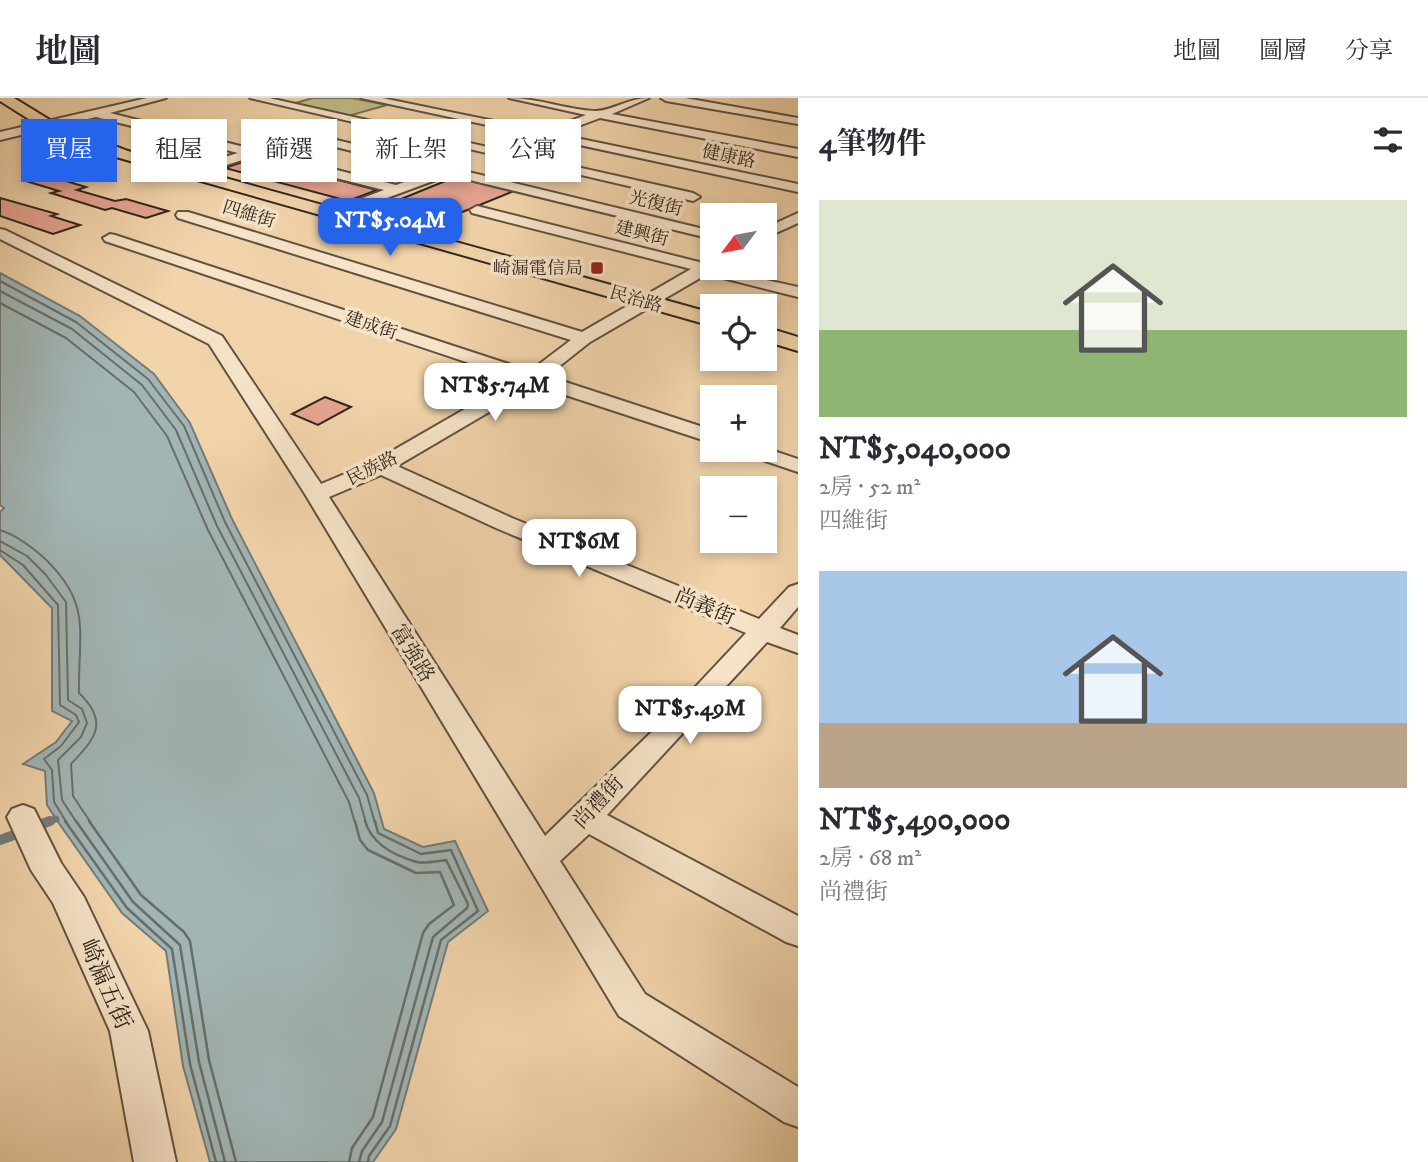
<!DOCTYPE html>
<html lang="zh-TW">
<head>
<meta charset="utf-8">
<style>
  :root { --surface:#fff; --page:#f2f2f3; --text:#2b2b33; --muted:#7c7c81; --line:#e1e1e2; --accent:#2563eb }
  body { margin:0; font-family:"IM FELL DW Pica","Noto Serif TC",serif; background:var(--page); color:var(--text); height:100vh; display:flex; flex-direction:column; font-size:26px; white-space:nowrap }
  * { box-sizing:border-box; margin:0 }
  p { font-size:23px; color:var(--muted) }
  .icon { flex:none; width:38px; height:38px; fill:none; stroke:currentColor; stroke-width:2; stroke-linecap:round; stroke-linejoin:round }
  .map { position:relative; flex:1; overflow:hidden }
  .side { display:flex; flex-direction:column; background:var(--surface); width:630px }
  .side>* { flex:none }
  .banner { position:absolute; left:21px; top:21px; width:665px; height:63px; display:flex; gap:14px }
  .needle { width:46px; rotate:238deg }
  .fabs { position:absolute; left:700px; top:105px; display:grid; gap:14px }
  .fabs a { display:grid; place-items:center; width:77px; height:77px; border-radius:0px; background:var(--surface); box-shadow:0 4px 10px #0003; font-size:35px }
  .price { position:absolute; translate:-50% -60px; padding:0 16px; border-radius:14px; background:#fff; color:#222; font-size:23px; line-height:46px; filter:drop-shadow(0 2px 4px #0008) }
  .price::after { content:''; position:absolute; left:50%; top:42px; width:21px; height:16px; margin-left:-10px; background:inherit; clip-path:polygon(0 0,100% 0,50% 100%) }
  .price.current { background:var(--accent); color:#fff }
  ul { padding:0; list-style:none }
  li { display:grid; align-content:center; gap:14px; height:371px; padding:0 21px }
  li span { display:grid; place-items:center; height:217px; border-radius:0px; color:#555 }
  li>.icon { margin-inline-start:auto }
  span .icon { width:126px; height:126px; fill:#fffc; stroke-width:1 }
  li b { font-size:30px }
  h2 { display:flex; justify-content:space-between; align-items:center; height:84px; padding:0 21px; font-size:30px }
  .pill { padding:0 24px; border-radius:0px; background:var(--surface); box-shadow:0 4px 10px #0003; font-size:24px; line-height:63px }
  .pill.current { background:var(--accent); color:#fff }
  header { display:flex; align-items:center; gap:42px; box-sizing:border-box; height:98px; padding:0 35px; background:var(--surface); border-bottom:2px solid var(--line) }
  header strong { font-size:33px }
  nav { display:flex; gap:38px; margin-inline-start:auto; font-size:24px }
  main { display:flex; flex:1; min-height:0 }
  .map>svg:first-child { display:block }
  .green { fill:#c0bb85; stroke:#787051; stroke-width:2 }
  .water { fill:#a1b5b5; stroke:#737c78; stroke-width:2 }
  .lines { fill:none; stroke-linecap:round; stroke-linejoin:round }
  .shore-far1 { stroke:#686e69; stroke-width:2 }
  .shore { stroke:#686e69; stroke-width:2.5 }
  .stream-far1 { stroke:#737c78; stroke-width:7 }
  .stream { stroke:#737c78; stroke-width:10 }
  .building { fill:#e7a592; stroke:#2f261d; stroke-width:2 }
  .minor-casing { stroke:#605240; stroke-width:4 }
  .major-casing { stroke:#2f261d; stroke-width:4 }
  .minor { fill:#f7e3c8; fill-rule:evenodd }
  .major { fill:#f2d4ab; fill-rule:evenodd }
  .poi-dot { fill:#8f2418; stroke:#f7e3c8; stroke-width:2.5 }
  .labels { text-anchor:middle; stroke-width:7; stroke-linejoin:round; paint-order:stroke }
  .far-street-label { font-size:18px; fill:#2f261d; stroke:#f7e3c8 }
  .far-poi-label { font-size:18px; fill:#2f261d; stroke:#f7e3c8; text-anchor:end }
  .street-label { font-size:21px; fill:#2f261d; stroke:#f7e3c8 }
  .near-street-label { font-size:24px; fill:#2f261d; stroke:#f7e3c8 }
</style>
</head>
<body>
<header>
<strong>地圖</strong>
<nav><a>地圖</a><a>圖層</a><a>分享</a></nav>
</header>
<main>
<div class="map">
<svg width="798" height="1064" viewBox="0 0 798 1064">
  <rect width="100%" height="100%" fill="#f2d4ab"/>
  <filter id="stains"><feTurbulence type="fractalNoise" baseFrequency=".00286" numOctaves="4"/><feColorMatrix values="0 0 0 0 .2 0 0 0 0 .09 0 0 0 0 .02 0 0 0 .5 -.17"/></filter>
  <radialGradient id="worn" r=".72"><stop offset=".6" stop-color="#630" stop-opacity="0"/><stop offset="1" stop-color="#630" stop-opacity=".3"/></radialGradient>
  <!-- green -->
  <polygon class="green" points="313,0 352,0 387,7 348,18 292,6"/>
  <!-- water -->
  <polygon class="water" points="0,175 80,218 154,276 190,325 232,421 374,695 384,731 423,749 455,743 488,813 448,844 396,1031 373,1064 210,1064 183,968 166,853 122,815 56,721 47,707 45,673 23,666 56,644 72,623 52,613 52,510 0,457 0,414 4,410 0,407"/>
  <g class="lines">
    <!-- shore-far1 -->
    <g class="shore-far1">
      <polyline points="0,183 76,224 148,281 184,328 225,424 367,697 375,725"/>
      <polyline points="0,193 72,231 142,287 176,332 217,428 359,700 366,725"/>
      <polyline points="0,205 66,240 134,294 167,338 208,432 349,704 355,725"/>
      <path d="M0 432C16 437 29 447 42 458 93 505 78 533 79 595 109 624 96 640 71 666L73 698 91 725"/>
      <polyline points="0,443 27,458 46,477 66,504 68,602 82,611 87,625 81,639 58,662 62,702 77,725"/>
      <polyline points="0,452 23,467 58,507 60,607 76,617 79,624 61,648 44,661 52,672 54,704 67,725"/>
    </g>
    <!-- shore -->
    <g class="shore">
      <polyline points="65,723 127,810 172,851 190,966 216,1064"/>
      <polyline points="76,723 133,804 180,847 199,964 225,1064"/>
      <polyline points="89,723 141,797 184,834 190,843 209,962 236,1064"/>
      <polyline points="349,1064 352,1050 373,1019 423,835 429,826 454,807 440,774 416,775 368,752 360,742 355,723"/>
      <path d="M359 1064 362 1053 382 1024 433 839 467 810 468 806 446 762C437 763 425 766 417 764 395 758 372 746 365 723"/>
      <polyline points="368,1064 369,1058 390,1028 441,842 478,813 451,752 421,756 378,735 375,723"/>
    </g>
    <!-- stream-far1 -->
    <polyline class="stream-far1" points="44,725 56,721"/>
    <!-- stream -->
    <g class="stream">
      <polyline points="33,729 50,723"/>
      <polyline points="0,742 22,734"/>
    </g>
  </g>
  <!-- building -->
  <g class="building">
    <polygon points="254,60 377,92 348,103 225,70"/>
    <polygon points="460,77 514,93 433,126 374,112"/>
    <polygon points="49,78 86,89 77,92 115,103 126,101 168,113 146,120 112,110 105,112 51,95 59,93 29,84"/>
    <polygon points="0,100 57,116 51,118 80,127 53,136 0,118"/>
    <polygon points="325,299 351,309 318,327 292,316"/>
  </g>
  <g class="lines">
    <!-- minor casing -->
    <g class="minor-casing">
      <g id="minor">
        <path d="M147 0H166L110 15 252 51 323 29 329 33 320 38 712 133V141L449 77 333 120 326 116 328 113 384 92 252 59 191 78H181V72L238 55 96 19 0 42V34ZM307 42 434 73 396 87 266 54Z"/>
        <polygon points="250,0 269,0 693,95 700,99 693,103"/>
        <path d="M361 0H382L543 33 586 17 509 0C539 0 567 12 596 13 611 13 629 0 649 0L612 16 798 51V59L600 20 557 36 798 86V94Z"/>
        <polygon points="661,0 685,0 798,20 798,26 666,3"/>
        <path d="M477 108 703 165 712 161V170L798 189V199L707 176 590 244 547 278 712 332V345L535 287 397 368 512 420 759 521 789 489 798 486V509L780 530 798 537V555L767 544 607 717 798 818V848L786 844 589 736 560 763 645 896 798 989V1029L784 1024 619 918 305 396 209 246 0 141V131L5 132 222 238 321 386 373 364 517 281 105 143 103 140 110 136 115 137 530 273 571 242 178 120 176 117 178 114H188L582 234 691 171 472 115 470 112ZM381 377 496 430 746 535 671 615 545 738 329 399Z"/>
        <polygon points="798,115 798,125 765,140 765,130"/>
        <polygon points="765,350 798,361 798,374 744,356 740,352"/>
        <polygon points="23,707 34,711 61,765 84,799 148,933 176,1064 134,1064 110,933 53,805 31,772 7,719 12,711"/>
      </g>
    </g>
    <!-- major casing -->
    <g class="major-casing">
      <g id="major">
        <polygon points="0,0 14,0 53,24 128,53 712,215 712,228 116,59 43,30 0,3"/>
        <polygon points="765,229 798,239 798,253 765,243"/>
      </g>
    </g>
    <!-- minor -->
    <use href="#minor" class="minor"/>
    <!-- major -->
    <use href="#major" class="major"/>
  </g>
  <!-- markers -->
  <rect class="poi-dot" x="590" y="163" width="14" height="14" rx="3.5"/>
  <g class="labels">
    <!-- far-street labels -->
    <g class="far-street-label">
      <text transform="translate(729 58) rotate(12)" y="6">健康路</text>
      <text transform="translate(656 105) rotate(14)" y="6">光復街</text>
      <text transform="translate(249 116) rotate(17)" y="6">四維街</text>
      <text transform="translate(642 135) rotate(14)" y="6">建興街</text>
      <text transform="translate(636 201) rotate(16)" y="6">民治路</text>
      <text transform="translate(371 227) rotate(18)" y="6">建成街</text>
      <text transform="translate(372 370) rotate(-26)" y="6">民族路</text>
    </g>
    <!-- far-poi labels -->
    <g class="far-poi-label">
      <text x="583" y="176">崎漏電信局</text>
    </g>
    <!-- street labels -->
    <g class="street-label">
      <text transform="translate(705 508) rotate(23)" y="7">尚義街</text>
      <text transform="translate(413 555) rotate(59)" y="7">富強路</text>
      <text transform="translate(598 704) rotate(-47)" y="7">尚禮街</text>
    </g>
    <!-- near-street labels -->
    <g class="near-street-label">
      <text transform="translate(106 886) rotate(66)" y="8">崎漏五街</text>
    </g>
  </g>
  <rect width="100%" height="100%" filter="url(#stains)"/>
  <rect width="100%" height="100%" fill="url(#worn)"/>
</svg>
<div class="fabs">
<a><svg class="needle" viewBox="-14 -14 28 28"><path d="M0-13l5 13h-10z" fill="#e53935"/><path d="M0 13l5-13h-10z" fill="#7c7c81"/></svg></a>
<a><svg class="icon" aria-label="locate" viewBox="0 0 24 24"><circle cx="12" cy="12" r="6"/><path d="M12 2v4M12 18v4M2 12h4M18 12h4"/></svg></a>
<a>+</a>
<a>−</a>
</div>
<b class="price current" style="left:390px;top:160px">NT$5.04M</b>
<b class="price" style="left:495px;top:325px">NT$5.74M</b>
<b class="price" style="left:579px;top:481px">NT$6M</b>
<b class="price" style="left:690px;top:648px">NT$5.49M</b>
<div class="banner">
<a class="pill current">買屋</a>
<a class="pill">租屋</a>
<a class="pill">篩選</a>
<a class="pill">新上架</a>
<a class="pill">公寓</a>
</div>
</div>
<section class="side">
<h2>4筆物件<svg class="icon" aria-label="filters" viewBox="0 0 24 24"><path d="M4 7h16M4 17h16"/><circle cx="9" cy="7" r="2"/><circle cx="15" cy="17" r="2"/></svg></h2>
<ul>
<li><span style="background:linear-gradient(#dfe7d0 60%,#8fb573 0)"><svg class="icon" aria-label="home" viewBox="0 0 24 24"><path d="M3 11l9-7 9 7M6 9v11h12V9"/></svg></span><div><b>NT$5,040,000</b><p>2房 · 52 m²</p><p>四維街</p></div></li>
<li><span style="background:linear-gradient(#a9c7e8 70%,#b9a48a 0)"><svg class="icon" aria-label="home" viewBox="0 0 24 24"><path d="M3 11l9-7 9 7M6 9v11h12V9"/></svg></span><div><b>NT$5,490,000</b><p>2房 · 68 m²</p><p>尚禮街</p></div></li>
</ul>
</section>
</main>
</body>
</html>
